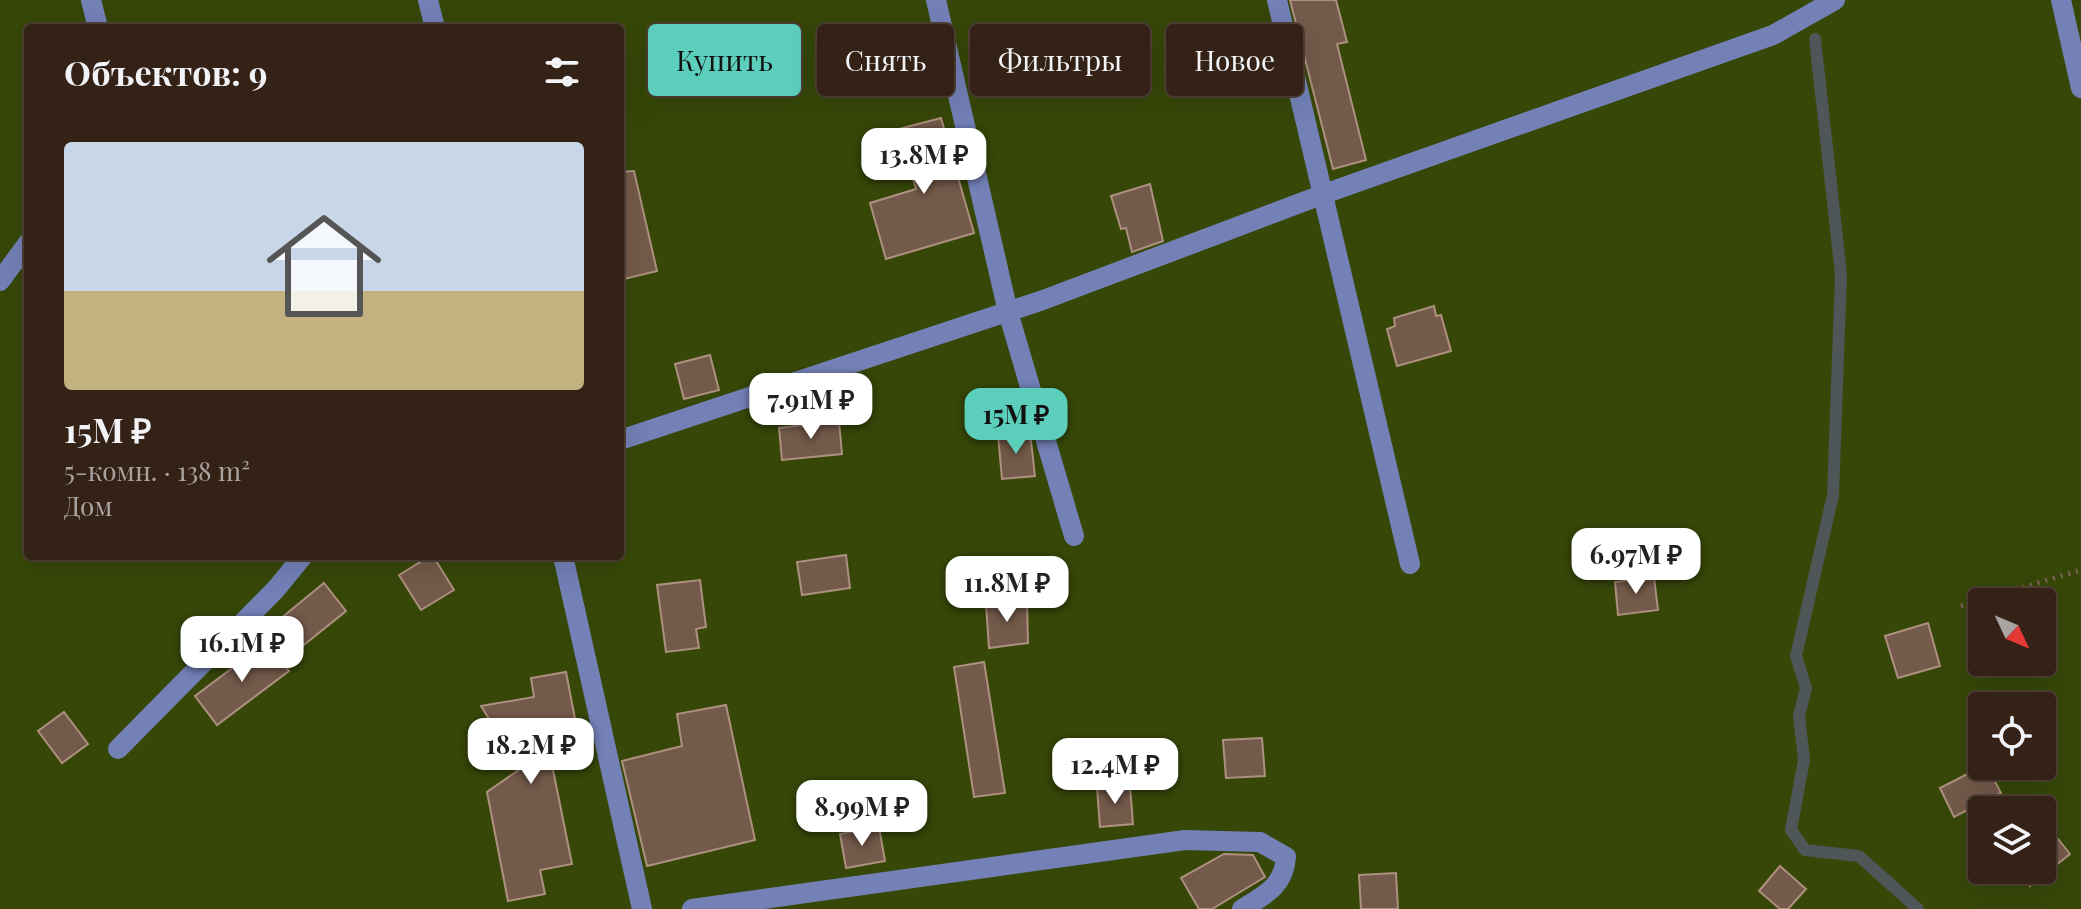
<!DOCTYPE html>
<html lang="ru">
<head>
<meta charset="utf-8">
<style>
  :root { --surface:#342217; --page:#3c2a20; --text:#f1f3f6; --muted:#a9a4a1; --line:#4e3f36; --accent:#5bcebc }
  body { margin:0; font-family:"Playfair Display",serif; background:var(--page); color:var(--text); height:100vh; display:flex; flex-direction:column; font-size:30px; white-space:nowrap }
  * { box-sizing:border-box; margin:0 }
  p { font-size:26px; color:var(--muted) }
  .icon { flex:none; width:44px; height:44px; fill:none; stroke:currentColor; stroke-width:2; stroke-linecap:round; stroke-linejoin:round }
  .map { position:relative; flex:1; overflow:hidden }
  .side { position:absolute; left:24px; top:24px; width:600px; height:536px; display:flex; flex-direction:column; background:var(--surface); border-radius:8px; box-shadow:0 8px 32px #0002,0 0 0 2px var(--line) }
  .side>* { flex:none }
  .hud { position:absolute; left:648px; top:24px; width:760px; height:72px; display:flex; gap:16px }
  .needle { width:52px; rotate:134deg }
  .controls { position:absolute; left:1968px; top:588px; display:grid; gap:16px }
  .controls a { display:grid; place-items:center; width:88px; height:88px; border-radius:8px; background:var(--surface); box-shadow:0 8px 32px #0002,0 0 0 2px var(--line); font-size:40px }
  .price { position:absolute; translate:-50% -68px; padding:0 18px; border-radius:16px; background:#fff; color:#222; font-size:26px; line-height:52px; filter:drop-shadow(0 2px 4px #0008) }
  .price::after { content:''; position:absolute; left:50%; top:48px; width:24px; height:18px; margin-left:-12px; background:inherit; clip-path:polygon(0 0,100% 0,50% 100%) }
  .price.selected { background:var(--accent); color:#111 }
  ul { padding:0; list-style:none }
  li { display:grid; align-content:center; gap:16px; height:424px; padding:0 40px }
  li span { display:grid; place-items:center; height:248px; border-radius:8px; color:#555 }
  li>.icon { margin-inline-start:auto }
  span .icon { width:144px; height:144px; fill:#fffc; stroke-width:1 }
  li b { font-size:34px }
  h2 { display:flex; justify-content:space-between; align-items:center; height:96px; padding:0 40px; font-size:34px }
  .pill { padding:0 28px; border-radius:8px; background:var(--surface); box-shadow:0 8px 32px #0002,0 0 0 2px var(--line); font-size:28px; line-height:72px }
  .pill.selected { background:var(--accent); color:#111 }
  .map>svg:first-child { display:block }
  .green { fill:#374708; fill-rule:evenodd }
  .lines { fill:none; stroke-linecap:round; stroke-linejoin:round }
  .stream { stroke:#4f5657; stroke-width:12 }
  .building { fill:#745a4a; stroke:#ad907f; stroke-width:2 }
  .path { stroke:#7a6558; stroke-width:5; stroke-dasharray:2 6; stroke-linecap:butt }
  .minor { stroke:#7381b7; stroke-width:20 }
</style>
</head>
<body>
<div class="map">
<svg width="2081" height="909" viewBox="0 0 2081 909">
  <rect width="100%" height="100%" fill="#452e1f"/>
  <!-- green -->
  <path class="green" d="M0 0H2081V909H0ZM28 28H620V556H28ZM1982 602H2042V662H1982ZM1982 706H2042V766H1982ZM1982 810H2042V870H1982Z"/>
  <g class="lines">
    <!-- stream -->
    <polyline class="stream" points="1815,39 1841,274 1833,495 1796,656 1806,688 1799,716 1804,760 1791,830 1805,850 1859,856 1918,909"/>
  </g>
  <!-- building -->
  <g class="building">
    <polygon points="1290,0 1336,0 1347,42 1337,44 1366,160 1333,169"/>
    <polygon points="941,118 974,233 886,259 870,203 916,189 899,129"/>
    <polygon points="634,171 657,271 620,280 620,172"/>
    <polygon points="1150,184 1163,241 1132,252 1126,228 1121,229 1111,196"/>
    <polygon points="1434,306 1436,316 1441,315 1451,351 1397,366 1387,329 1395,326 1394,318"/>
    <polygon points="710,355 719,390 684,399 675,364"/>
    <polygon points="839,421 842,454 782,460 779,428"/>
    <polygon points="1030,432 1035,476 1002,479 998,435"/>
    <polygon points="846,555 850,588 802,595 797,562"/>
    <polygon points="430,556 433,556 454,590 421,610 399,575"/>
    <polygon points="1654,577 1658,610 1618,615 1615,582"/>
    <polygon points="700,580 706,627 696,629 699,648 666,652 657,585"/>
    <polygon points="324,583 346,611 304,645 280,619"/>
    <polygon points="1027,602 1028,643 989,648 986,604"/>
    <polygon points="1928,623 1940,666 1898,678 1885,636"/>
    <polygon points="267,642 289,671 217,725 195,696"/>
    <polygon points="984,662 1005,793 974,797 954,667"/>
    <polygon points="566,672 577,729 546,735 572,864 540,870 545,894 508,901 487,792 520,769 481,706 534,697 531,678"/>
    <polygon points="726,705 755,840 647,866 622,761 682,746 677,714"/>
    <polygon points="64,712 88,744 62,763 38,731"/>
    <polygon points="1262,738 1265,776 1226,778 1223,740"/>
    <polygon points="1983,766 1987,766 2001,793 1954,817 1940,788"/>
    <polygon points="1130,785 1133,824 1100,827 1097,788"/>
    <polygon points="2043,820 2070,854 2030,886 2025,870 2042,870"/>
    <polygon points="879,827 885,861 846,868 840,834"/>
    <polygon points="1224,854 1253,855 1265,877 1212,909 1199,909 1181,878"/>
    <polygon points="1780,866 1806,889 1788,909 1780,909 1759,891"/>
    <polygon points="1396,873 1398,909 1361,909 1359,875"/>
  </g>
  <g class="lines">
    <!-- path -->
    <polyline class="path" points="1961,606 2081,570"/>
    <!-- minor -->
    <g class="minor">
      <polyline points="91,0 98,28"/>
      <polyline points="428,0 435,28"/>
      <polyline points="936,0 1008,312 1074,536"/>
      <polyline points="1277,0 1410,564"/>
      <polyline points="2061,0 2081,88"/>
      <polyline points="0,281 28,243"/>
      <polyline points="620,440 1043,300 1324,194 1773,35 1835,0"/>
      <polyline points="563,556 642,909"/>
      <polyline points="118,749 276,589 303,556"/>
      <path d="M692 909 1185 840 1260 842 1286 857C1284 886 1265 895 1242 909"/>
    </g>
  </g>
</svg>
<div class="controls">
<a><svg class="needle" viewBox="-14 -14 28 28"><path d="M0-13l5 13h-10z" fill="#e53935"/><path d="M0 13l5-13h-10z" fill="#a9a4a1"/></svg></a>
<a><svg class="icon" aria-label="locate" viewBox="0 0 24 24"><circle cx="12" cy="12" r="6"/><path d="M12 2v4M12 18v4M2 12h4M18 12h4"/></svg></a>
<a><svg class="icon" aria-label="layers" viewBox="0 0 24 24"><path d="M12 4l9 5-9 5-9-5zM3 14l9 5 9-5"/></svg></a>
</div>
<b class="price" style="left:924px;top:196px">13.8M ₽</b>
<b class="price" style="left:811px;top:441px">7.91M ₽</b>
<b class="price selected" style="left:1016px;top:456px">15M ₽</b>
<b class="price" style="left:1636px;top:596px">6.97M ₽</b>
<b class="price" style="left:1007px;top:624px">11.8M ₽</b>
<b class="price" style="left:242px;top:684px">16.1M ₽</b>
<b class="price" style="left:531px;top:786px">18.2M ₽</b>
<b class="price" style="left:1115px;top:806px">12.4M ₽</b>
<b class="price" style="left:862px;top:848px">8.99M ₽</b>
<div class="hud">
<a class="pill selected">Купить</a>
<a class="pill">Снять</a>
<a class="pill">Фильтры</a>
<a class="pill">Новое</a>
</div>
<section class="side">
<h2>Объектов: 9<svg class="icon" aria-label="filters" viewBox="0 0 24 24"><path d="M4 7h16M4 17h16"/><circle cx="9" cy="7" r="2"/><circle cx="15" cy="17" r="2"/></svg></h2>
<ul>
<li><span style="background:linear-gradient(#c9d6e8 60%,#c2b280 0)"><svg class="icon" aria-label="home" viewBox="0 0 24 24"><path d="M3 11l9-7 9 7M6 9v11h12V9"/></svg></span><div><b>15M ₽</b><p>5-комн. · 138 m²</p><p>Дом</p></div></li>
</ul>
</section>
</div>
</body>
</html>
